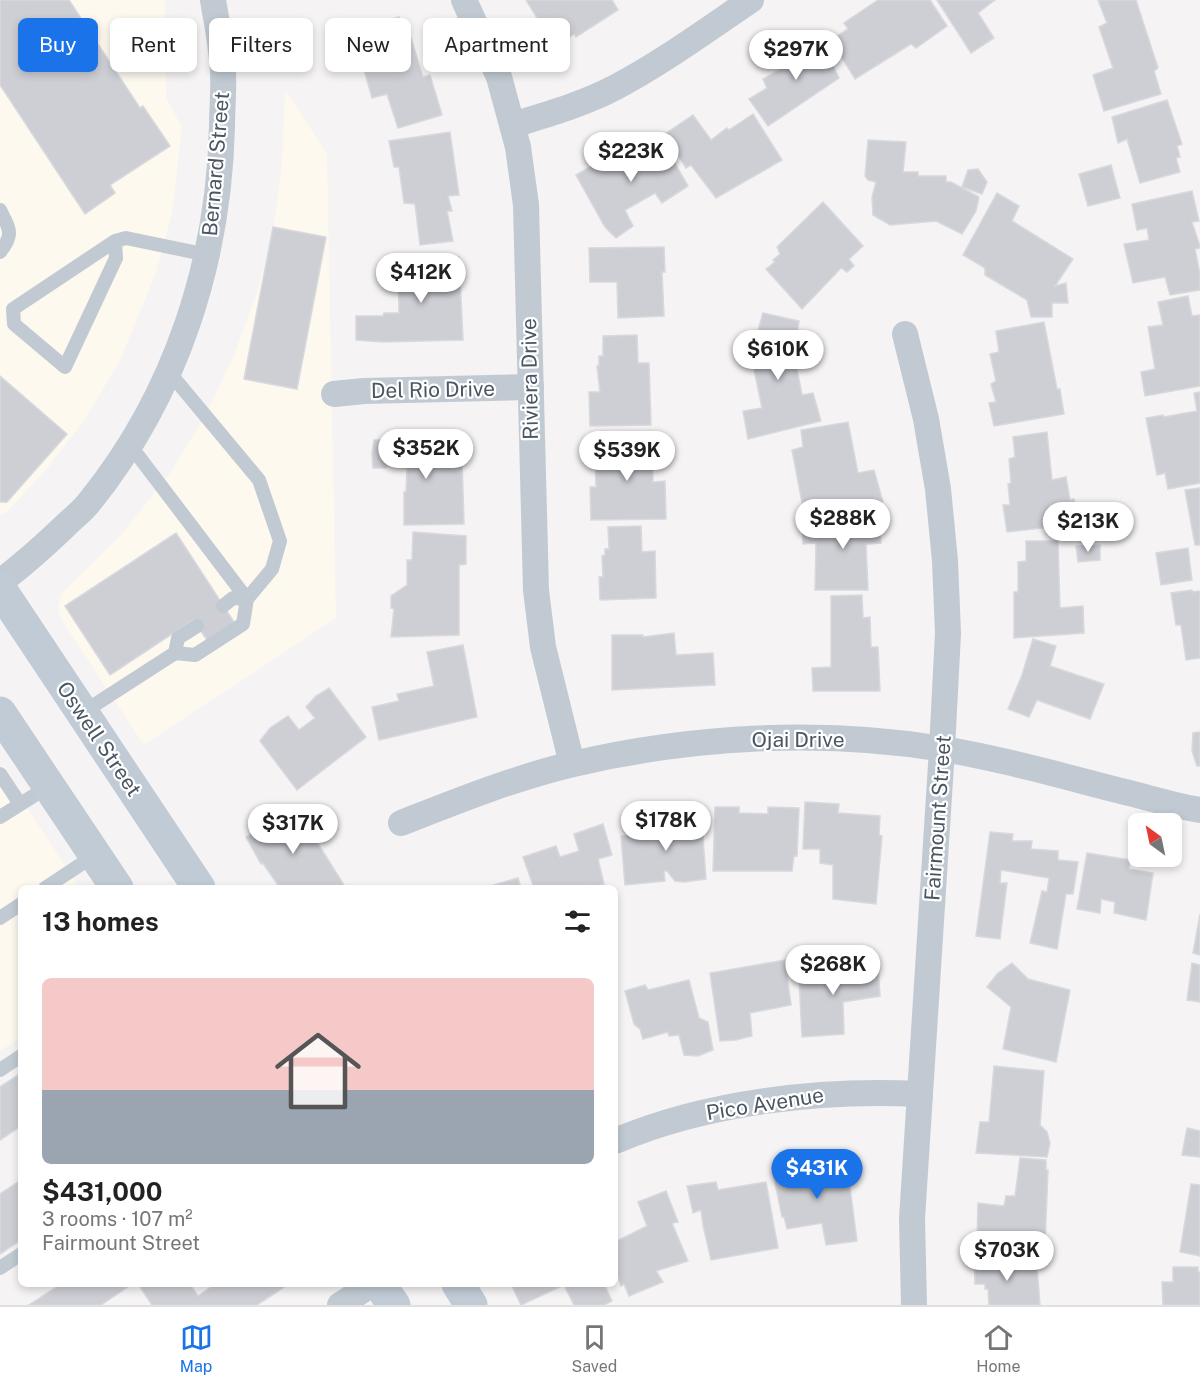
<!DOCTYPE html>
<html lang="en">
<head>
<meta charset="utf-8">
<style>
  :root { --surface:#fff; --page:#f6f6f6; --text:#222; --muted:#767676; --line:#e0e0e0; --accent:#1a73e8 }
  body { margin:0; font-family:"Public Sans",sans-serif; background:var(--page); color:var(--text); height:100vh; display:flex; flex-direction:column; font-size:22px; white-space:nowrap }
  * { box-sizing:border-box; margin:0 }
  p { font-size:20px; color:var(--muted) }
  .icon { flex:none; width:33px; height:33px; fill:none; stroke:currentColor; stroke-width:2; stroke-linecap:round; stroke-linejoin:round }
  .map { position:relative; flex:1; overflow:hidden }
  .drawer { position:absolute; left:18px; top:885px; width:600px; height:402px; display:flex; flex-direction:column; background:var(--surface); border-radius:9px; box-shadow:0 3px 9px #0003 }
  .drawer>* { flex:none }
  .banner { position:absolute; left:18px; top:18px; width:600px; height:54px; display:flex; gap:12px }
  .needle { width:39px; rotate:327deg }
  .tools { position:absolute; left:1128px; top:813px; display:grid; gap:12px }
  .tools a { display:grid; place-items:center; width:54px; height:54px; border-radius:9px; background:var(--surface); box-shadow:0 3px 9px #0003; font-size:30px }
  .price { position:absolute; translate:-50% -51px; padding:0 14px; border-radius:21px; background:#fff; color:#222; font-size:20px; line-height:39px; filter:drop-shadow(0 2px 3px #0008) }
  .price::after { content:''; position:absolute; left:50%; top:36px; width:18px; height:14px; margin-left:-9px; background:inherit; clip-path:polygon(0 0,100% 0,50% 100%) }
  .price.current { background:var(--accent); color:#fff }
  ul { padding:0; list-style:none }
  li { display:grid; align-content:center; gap:12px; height:318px; padding:0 24px }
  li+li { border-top:2px solid var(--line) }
  li span { display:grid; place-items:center; height:186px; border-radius:9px; color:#555 }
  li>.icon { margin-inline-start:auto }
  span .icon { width:108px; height:108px; fill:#fffc; stroke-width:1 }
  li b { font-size:26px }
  h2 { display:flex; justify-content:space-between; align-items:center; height:72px; padding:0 24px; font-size:26px }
  .tag { padding:0 21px; border-radius:9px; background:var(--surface); box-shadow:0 3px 9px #0003; font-size:21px; line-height:54px }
  .tag.current { background:var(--accent); color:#fff }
  .tab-bar { display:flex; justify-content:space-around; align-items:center; height:84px; border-top:2px solid var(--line); background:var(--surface); font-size:16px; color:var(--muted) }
  .tab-bar a { display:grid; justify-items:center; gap:3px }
  .tab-bar .current { color:var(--accent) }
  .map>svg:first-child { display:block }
  .commercial { fill:#fdf9ef }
  .building { fill:#cdcfd5; stroke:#d7d9de; stroke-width:1.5 }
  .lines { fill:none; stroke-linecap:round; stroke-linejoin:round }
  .lane { stroke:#c1cad2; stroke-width:14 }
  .street { stroke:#c1cad2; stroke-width:26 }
  .secondary { stroke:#c1cbd6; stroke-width:33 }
  .labels { text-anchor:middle; stroke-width:4.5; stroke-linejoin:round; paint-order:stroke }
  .street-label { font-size:21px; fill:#4a5661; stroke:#fff }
</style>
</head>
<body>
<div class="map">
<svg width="1200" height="1305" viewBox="0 0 1200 1305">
  <rect width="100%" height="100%" fill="#f5f3f3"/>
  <!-- commercial -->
  <g class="commercial">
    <polygon points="0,0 165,0 166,97 182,127 172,214 156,273 119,363 85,419 47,469 8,511 0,515"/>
    <polygon points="285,90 327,154 336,618 144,745 61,619 58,607 62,593 121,535 170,473 205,416 232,360 256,296 273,231 282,164"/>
    <polygon points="0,767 80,888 21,888 21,1037 0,1051"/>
  </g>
  <!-- building -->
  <g class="building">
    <polygon points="0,0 69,0 140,108 143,106 170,146 110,185 115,193 85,214 0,85"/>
    <polygon points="526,0 612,0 618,10 576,37 574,34 567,39 565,36 553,44"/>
    <polygon points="878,0 930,0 947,26 916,48 911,44 855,79 831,40 848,29 844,23"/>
    <polygon points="937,0 995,0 978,13 994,38 971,53"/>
    <polygon points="1098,0 1136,0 1158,68 1154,71 1161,94 1104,111 1093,75 1113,68 1099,27 1107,23"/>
    <polygon points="399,17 407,40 411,38 423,77 430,75 442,115 398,128 387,94 372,98 361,59 380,54 371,26"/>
    <polygon points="818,34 839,78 768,126 749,99 767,88 763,79 786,66 784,60 800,51 798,47"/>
    <polygon points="1167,100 1182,144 1177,146 1180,157 1176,158 1180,172 1140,183 1127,139 1118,143 1112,117"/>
    <polygon points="753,114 782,160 716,198 691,165 686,168 665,134 693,115 711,140 727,128 729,130"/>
    <polygon points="450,132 459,195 448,196 452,211 447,211 453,241 420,245 415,204 404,203 399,167 394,167 389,141"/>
    <polygon points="659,136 688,186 662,203 655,193 625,210 633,226 616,238 605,227 576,175 593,165 596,169 608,160 610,163 627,152 628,154"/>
    <polygon points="868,140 906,142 903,172 918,172 918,176 946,176 946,182 951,182 979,197 976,211 962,234 936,221 890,225 873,215 872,197 876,182 868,180 865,176"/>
    <polygon points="1111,165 1120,198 1088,206 1079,174"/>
    <polygon points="978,169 987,182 982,194 962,187 968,170"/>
    <polygon points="1192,191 1199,221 1192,222 1200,246 1200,248 1195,249 1200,274 1200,290 1170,295 1165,277 1133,283 1124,244 1149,240 1147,228 1137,230 1132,204"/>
    <polygon points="997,193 1019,206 1012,221 1073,259 1055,286 1066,283 1068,303 1052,303 1052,317 1031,317 1027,300 985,275 985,268 963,255"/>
    <polygon points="823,202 863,246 849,259 854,266 847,272 841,268 802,309 766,269 775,262 773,260 780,254 777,247"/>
    <polygon points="273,227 326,237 297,389 244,379"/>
    <polygon points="664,247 665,272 662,272 664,316 618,318 617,282 590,282 589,248"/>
    <polygon points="398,255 459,257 463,340 383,342 356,340 356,316 383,316 384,313 399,313"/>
    <polygon points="1188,296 1192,316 1200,315 1200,386 1145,396 1141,372 1155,369 1148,327 1163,325 1158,302"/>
    <polygon points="763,313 799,321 794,354 802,395 813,393 821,421 748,439 743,411 762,408 751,355"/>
    <polygon points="1044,322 1057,389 1060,389 1064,414 994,426 989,403 996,402 991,384 996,381 990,354 999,352 996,331"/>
    <polygon points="637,335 638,363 649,363 651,425 590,426 589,392 600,392 597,366 599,366 599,356 603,356 603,336"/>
    <polygon points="0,376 67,434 7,502 0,502"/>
    <polygon points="1200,392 1200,483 1168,489 1165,473 1157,475 1146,418 1163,415 1164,417 1197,411 1194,393"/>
    <polygon points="848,422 858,473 874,470 883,502 844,510 844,504 834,506 836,510 804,513 792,450 803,447 801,430"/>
    <polygon points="1047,432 1052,480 1066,477 1070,500 1074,499 1077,524 1007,532 1003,505 1010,505 1008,484 1011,483 1009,459 1015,457 1013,437"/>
    <polygon points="652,437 653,482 665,481 666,519 591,520 590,487 596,487 595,457 603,457 602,438"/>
    <polygon points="412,439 414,445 424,444 423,446 437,447 455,446 457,460 462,460 464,524 404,525 404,492 406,492 407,468 386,466 386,468 373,468 372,454 374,440"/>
    <polygon points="1200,488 1200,545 1195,545 1185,490"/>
    <polygon points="853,513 879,513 881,543 866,544 868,590 815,590 816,543 803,544 802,524 815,525 814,520 852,519"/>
    <polygon points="641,526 642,552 655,551 656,598 600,600 599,577 603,577 602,556 605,555 605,549 609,549 608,527"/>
    <polygon points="413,532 466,536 466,564 459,565 459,635 391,637 394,609 391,608 391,596 407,585 407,560 412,560"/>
    <polygon points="176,533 234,622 207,640 193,620 110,675 65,606"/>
    <polygon points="1026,541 1058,541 1060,608 1083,606 1084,633 1014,638 1014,592 1018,592 1018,562 1026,561"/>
    <polygon points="1100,545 1100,560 1078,562 1076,546"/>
    <polygon points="1188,548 1192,580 1161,585 1156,553"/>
    <polygon points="1192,590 1192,592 1200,591 1200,658 1186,660 1181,625 1176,625 1171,593"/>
    <polygon points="862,595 863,618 870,617 871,647 878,647 880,691 813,691 812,668 831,667 831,596"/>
    <polygon points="674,633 676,655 713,653 715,685 612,690 612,635 643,635 643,637"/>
    <polygon points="1033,639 1056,646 1050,666 1104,684 1090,719 1037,700 1029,717 1008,709 1022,675"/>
    <polygon points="463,645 477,717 379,740 372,707 399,701 397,694 434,686 427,652"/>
    <polygon points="329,688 366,737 297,790 260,741 270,728 288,716 299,730 315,718 306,707 316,696"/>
    <polygon points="1200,732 1200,766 1197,766 1192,751 1193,733"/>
    <polygon points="805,802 839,804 838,813 880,816 879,835 882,836 876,904 833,899 833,865 820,863 820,849 803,849"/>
    <polygon points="715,807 739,807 739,813 768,814 768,807 799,808 797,856 794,856 792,871 713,871"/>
    <polygon points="293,809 309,835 312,834 344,885 340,888 280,888 262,862 261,864 246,837"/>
    <polygon points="701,811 706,879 684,882 675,881 667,871 664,871 665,881 625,885 621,836 643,835 644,828 673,826 672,821 678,821 676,812"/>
    <polygon points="603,824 612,855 598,859 604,884 589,888 586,885 577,888 534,888 523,857 556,846 560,857 579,851 574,834"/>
    <polygon points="990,832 1013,834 1012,841 1032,841 1031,849 1058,851 1058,860 1078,862 1073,894 1066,894 1057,949 1030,943 1042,891 1047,892 1049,878 1001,870 1000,883 1007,883 1000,939 976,936"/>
    <polygon points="1087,853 1130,860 1129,869 1153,873 1146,920 1114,913 1115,902 1101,899 1100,913 1077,909"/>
    <polygon points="518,878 521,888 490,888 490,886"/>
    <polygon points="1200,914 1200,955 1193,953"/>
    <polygon points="785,960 791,1005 750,1013 752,1036 736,1040 720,1041 710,973"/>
    <polygon points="1012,963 1028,979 1070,990 1056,1062 1003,1049 1011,1007 987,987 997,974"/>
    <polygon points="1192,963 1200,965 1200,1002 1187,1000"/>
    <polygon points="821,966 821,969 878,966 880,996 843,1002 844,1034 802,1037 799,978 803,977 803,967"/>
    <polygon points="689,980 699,1018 708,1022 713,1050 698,1056 684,1055 679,1035 669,1036 668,1032 643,1039 640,1029 634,1024 625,991 645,985 648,990"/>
    <polygon points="994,1066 1044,1071 1040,1125 1047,1132 1050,1143 1047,1157 976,1153 980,1122 989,1122"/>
    <polygon points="21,1073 21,1126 0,1140 0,1087"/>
    <polygon points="1187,1128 1200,1131 1200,1157 1182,1155"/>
    <polygon points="1020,1158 1046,1160 1046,1170 1048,1170 1045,1245 977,1241 978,1203 1004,1206 1006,1196 1015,1196"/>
    <polygon points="809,1162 808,1168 847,1164 857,1241 826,1245 822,1223 787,1229 784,1217 782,1217 772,1168"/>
    <polygon points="21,1180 21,1240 0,1254 0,1194"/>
    <polygon points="716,1182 718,1190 766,1182 778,1248 711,1260 703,1225 701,1210 693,1213 687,1186"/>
    <polygon points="1191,1184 1200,1185 1200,1256 1180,1252"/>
    <polygon points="666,1191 678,1222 672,1223 688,1261 656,1271 663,1282 629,1296 624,1284 621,1286 615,1269 615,1242 647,1226 638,1202"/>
    <polygon points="1003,1255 1006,1268 1037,1267 1040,1305 989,1305 988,1289 985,1289 985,1284 975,1284 974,1257"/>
    <polygon points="1173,1267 1198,1267 1198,1272 1200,1272 1200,1305 1163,1305 1162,1282 1173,1282"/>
    <polygon points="61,1284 132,1284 101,1305 29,1305"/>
    <polygon points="138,1284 190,1284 198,1296 215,1284 289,1284 257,1305 152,1305"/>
    <polygon points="511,1284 604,1284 612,1301 604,1305 574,1305 564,1285 521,1305"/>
  </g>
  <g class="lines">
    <!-- lane -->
    <g class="lane">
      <path d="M0 210C10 230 14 234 0 252"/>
      <polyline points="115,241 116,258 65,367 14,324 13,309 115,241 126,238 208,255"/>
      <polyline points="130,445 247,599"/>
      <polyline points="223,606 233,598 247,599"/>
      <polyline points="175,653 178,638 197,626"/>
      <polyline points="82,713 175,653 195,655 243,624 247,599 272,569 280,541 259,480 169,372"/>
      <polyline points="0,774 20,804"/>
      <polyline points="0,817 49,786"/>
      <polyline points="45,888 95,855"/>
      <polyline points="0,918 21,904"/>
      <polyline points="0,1070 21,1056"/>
      <polyline points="0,1268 21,1254"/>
    </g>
    <!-- street -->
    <g class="street">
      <polyline points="464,0 499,77 518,147 526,205 536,590 543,647 572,764"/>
      <path d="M513 125C548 114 584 104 616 87 663 62 707 30 751 0"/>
      <polyline points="905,334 926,419 938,489 945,561 948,633 942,749 912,1219 914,1305"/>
      <polyline points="334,394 364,391 531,387"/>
      <path d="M0 582C23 565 44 546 65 526 74 517 84 510 91 500 176 394 219 262 222 126 222 108 224 90 223 72 222 48 217 24 213 0"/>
      <path d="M401 823C457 801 514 778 573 764 693 736 822 729 943 749 1003 759 1062 776 1121 791 1147 797 1173 806 1200 810"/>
      <path d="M615 1141C707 1102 821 1089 920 1094"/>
      <polyline points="340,1305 372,1284"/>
    </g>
    <!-- secondary -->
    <g class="secondary">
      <polyline points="0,589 199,888"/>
      <polyline points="0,713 117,888"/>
      <polyline points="379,1284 394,1305"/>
      <polyline points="458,1284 471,1305"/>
    </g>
  </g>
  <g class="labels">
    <!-- street labels -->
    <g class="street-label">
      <text transform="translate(216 164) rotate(-85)" y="7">Bernard Street</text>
      <text transform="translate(530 379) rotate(-91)" y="7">Riviera Drive</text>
      <text transform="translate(433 390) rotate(-1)" y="7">Del Rio Drive</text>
      <text transform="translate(99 739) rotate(56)" y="7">Oswell Street</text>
      <text x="798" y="747">Ojai Drive</text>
      <text transform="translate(938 818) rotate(-86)" y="7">Fairmount Street</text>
      <text transform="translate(765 1104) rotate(-9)" y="7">Pico Avenue</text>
    </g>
  </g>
</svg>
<div class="tools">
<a><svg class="needle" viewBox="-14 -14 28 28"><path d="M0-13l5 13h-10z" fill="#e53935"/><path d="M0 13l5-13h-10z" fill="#767676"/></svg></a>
</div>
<b class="price" style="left:796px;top:81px">$297K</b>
<b class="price" style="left:631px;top:183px">$223K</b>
<b class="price" style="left:421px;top:304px">$412K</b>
<b class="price" style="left:778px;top:381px">$610K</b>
<b class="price" style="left:426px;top:480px">$352K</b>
<b class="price" style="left:627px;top:482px">$539K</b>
<b class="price" style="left:843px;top:550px">$288K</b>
<b class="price" style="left:1088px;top:553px">$213K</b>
<b class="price" style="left:666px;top:852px">$178K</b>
<b class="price" style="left:293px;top:855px">$317K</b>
<b class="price" style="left:833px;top:996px">$268K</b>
<b class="price current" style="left:817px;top:1200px">$431K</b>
<b class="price" style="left:1007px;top:1282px">$703K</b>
<div class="banner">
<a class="tag current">Buy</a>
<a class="tag">Rent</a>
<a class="tag">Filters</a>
<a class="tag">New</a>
<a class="tag">Apartment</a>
</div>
<section class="drawer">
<h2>13 homes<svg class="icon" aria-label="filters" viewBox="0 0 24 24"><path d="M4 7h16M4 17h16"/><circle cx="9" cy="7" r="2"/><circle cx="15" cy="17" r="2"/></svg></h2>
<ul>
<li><span style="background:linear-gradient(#f6c9c9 60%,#9aa5b1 0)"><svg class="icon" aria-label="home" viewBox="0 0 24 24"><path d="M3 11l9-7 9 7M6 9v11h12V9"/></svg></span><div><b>$431,000</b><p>3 rooms · 107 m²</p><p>Fairmount Street</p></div></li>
</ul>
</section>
</div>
<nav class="tab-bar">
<a class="current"><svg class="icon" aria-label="map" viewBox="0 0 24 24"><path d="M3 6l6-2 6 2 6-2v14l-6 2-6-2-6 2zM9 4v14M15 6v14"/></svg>Map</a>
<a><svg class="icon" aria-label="saved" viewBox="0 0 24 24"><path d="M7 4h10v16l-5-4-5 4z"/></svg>Saved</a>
<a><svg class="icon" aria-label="home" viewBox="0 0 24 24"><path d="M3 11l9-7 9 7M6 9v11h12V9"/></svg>Home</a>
</nav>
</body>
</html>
